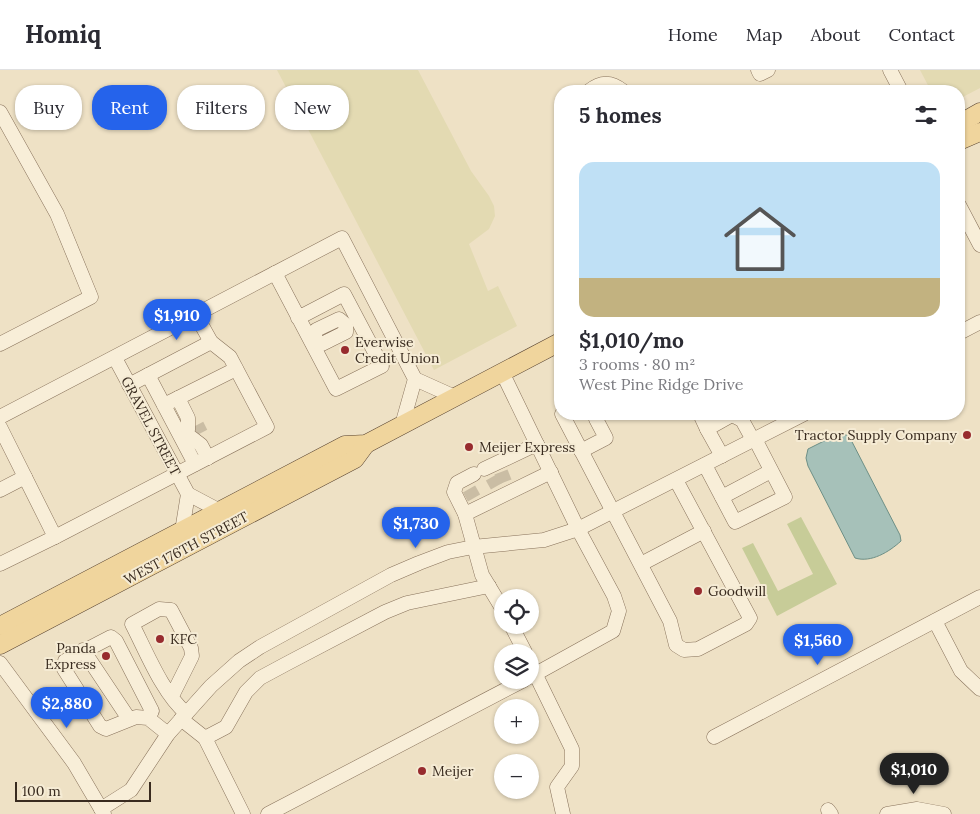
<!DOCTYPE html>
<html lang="en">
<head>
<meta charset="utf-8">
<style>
  :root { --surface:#fff; --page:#f7f7f7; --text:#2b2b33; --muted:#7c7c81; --line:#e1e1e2; --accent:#2563eb }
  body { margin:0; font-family:Lora,serif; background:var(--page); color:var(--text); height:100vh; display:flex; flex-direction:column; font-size:19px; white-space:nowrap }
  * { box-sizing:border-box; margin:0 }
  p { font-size:16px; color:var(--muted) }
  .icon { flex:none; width:28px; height:28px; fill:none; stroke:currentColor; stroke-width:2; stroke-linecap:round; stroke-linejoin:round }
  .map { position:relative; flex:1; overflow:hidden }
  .drawer { position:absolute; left:554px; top:15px; width:411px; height:335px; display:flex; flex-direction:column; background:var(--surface); border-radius:20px; box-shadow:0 1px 4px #0004 }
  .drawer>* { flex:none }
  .hud { position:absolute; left:15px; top:15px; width:464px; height:45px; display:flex; gap:10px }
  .tools { position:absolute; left:494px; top:519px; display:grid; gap:10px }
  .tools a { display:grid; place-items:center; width:45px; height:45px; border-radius:50%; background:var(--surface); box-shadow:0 1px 4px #0004; font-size:25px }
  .scale { position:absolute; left:15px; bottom:12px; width:136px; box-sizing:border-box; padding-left:5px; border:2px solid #392b1f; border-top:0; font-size:14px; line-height:18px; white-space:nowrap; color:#392b1f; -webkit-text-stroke:4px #f5ebd4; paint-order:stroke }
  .price { position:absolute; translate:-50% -42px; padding:0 11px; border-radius:18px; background:var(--accent); color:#fff; font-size:16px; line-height:32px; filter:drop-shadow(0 1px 2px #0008) }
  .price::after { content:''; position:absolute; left:50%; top:30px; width:15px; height:11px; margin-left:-8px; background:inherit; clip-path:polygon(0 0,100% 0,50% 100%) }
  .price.current { background:#222; color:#fff }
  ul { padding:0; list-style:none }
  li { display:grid; align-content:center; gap:10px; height:265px; padding:0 25px }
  li span { display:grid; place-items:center; height:155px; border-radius:15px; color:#555 }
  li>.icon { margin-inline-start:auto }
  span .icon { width:90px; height:90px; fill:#fffc; stroke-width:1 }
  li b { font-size:21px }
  h2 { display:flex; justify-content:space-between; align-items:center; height:60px; padding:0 25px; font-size:21px }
  .pill { padding:0 18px; border-radius:20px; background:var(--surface); box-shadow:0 1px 4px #0004; font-size:18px; line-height:45px }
  .pill.current { background:var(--accent); color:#fff }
  header { display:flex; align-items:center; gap:30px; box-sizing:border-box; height:70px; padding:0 25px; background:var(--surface); border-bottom:1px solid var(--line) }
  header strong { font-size:24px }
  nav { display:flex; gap:28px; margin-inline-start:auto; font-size:18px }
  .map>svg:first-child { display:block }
  .farmland { fill:#e3dab2 }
  .green { fill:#c7cc98 }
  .water { fill:#a6c1b9; stroke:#6d8f86 }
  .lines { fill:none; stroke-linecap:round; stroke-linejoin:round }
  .minor-tunnel { stroke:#cabda4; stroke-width:14; stroke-dasharray:14 7; stroke-linecap:butt }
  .minor-casing { stroke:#88725b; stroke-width:15 }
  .major-casing { stroke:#56412f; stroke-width:19 }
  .minor { stroke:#f8eed8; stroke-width:14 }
  .major { stroke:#f0d59d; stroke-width:18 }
  .poi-dot { fill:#972b2e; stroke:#f5ebd4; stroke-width:2 }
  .labels { text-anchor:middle; stroke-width:4; stroke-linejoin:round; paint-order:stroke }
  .poi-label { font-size:14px; fill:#392b1f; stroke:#f5ebd4; text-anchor:start }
  .street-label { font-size:14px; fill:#392b1f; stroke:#f5ebd4 }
</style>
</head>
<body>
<header>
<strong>Homiq</strong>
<nav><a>Home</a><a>Map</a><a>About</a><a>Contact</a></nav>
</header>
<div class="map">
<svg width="980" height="744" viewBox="0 0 980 744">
  <rect width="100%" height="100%" fill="#eee1c5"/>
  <!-- farmland -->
  <g class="farmland">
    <polygon points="277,0 418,0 471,101 489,126 494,136 495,146 489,159 469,174 488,221 498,216 517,256 434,300"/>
    <polygon points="920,0 980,0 980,18 959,29 959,21 931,21"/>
  </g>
  <!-- green -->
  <polygon class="green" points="801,447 837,514 777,546 742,478 753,473 778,521 813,504 787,454"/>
  <!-- water -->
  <path class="water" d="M840 363 849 366 900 465 901 471C889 482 871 493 855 488L808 396 806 388 808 379Z"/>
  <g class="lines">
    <!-- minor-tunnel -->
    <g class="minor-tunnel">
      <polyline points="197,355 201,363"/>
      <polyline points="501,402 505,412"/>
      <polyline points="492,407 497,416"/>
      <polyline points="469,419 474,428"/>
    </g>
    <!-- minor casing -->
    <g class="minor-casing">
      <g id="minor">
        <polyline points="758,0 760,4 768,0"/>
        <polyline points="890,0 901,21"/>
        <path d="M589 21C601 11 611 11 623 21"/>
        <polyline points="0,42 57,144 91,227 0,274"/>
        <polyline points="959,135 980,175"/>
        <polyline points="275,203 336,319 382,296 344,224 298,248"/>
        <polygon points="339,249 346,255 346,262 322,274 314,271 316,260"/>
        <polyline points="959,263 980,252"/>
        <polyline points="115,288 188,424 220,441"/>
        <polyline points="502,302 578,459 614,526 619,541 613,561 530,607"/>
        <polyline points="148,305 195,394"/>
        <polyline points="415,309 455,327"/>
        <polyline points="129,315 211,272"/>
        <polyline points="178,328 188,348 188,360"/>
        <polyline points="164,335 236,299"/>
        <polyline points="562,344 670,551 676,575 684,580 698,579 746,554 750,548 676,410"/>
        <polyline points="700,344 707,359"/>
        <polyline points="0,347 342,168 415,309 402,355"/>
        <polyline points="0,357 55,467 0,494"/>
        <polyline points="192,368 201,375 208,388"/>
        <polyline points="581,381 606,368 596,349"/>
        <polyline points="722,386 707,359 732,345 742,350 753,370"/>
        <polyline points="705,395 735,452 785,427 755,369"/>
        <polyline points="484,399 537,374"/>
        <polyline points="474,404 457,413 454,422 465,444 482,505 502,538"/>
        <polyline points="0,420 25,407"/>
        <polyline points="722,427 771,401"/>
        <polyline points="465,444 551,402"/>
        <polyline points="182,461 188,424"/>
        <polyline points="55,467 267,357 230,287 211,272 196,245"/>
        <polyline points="641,494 704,461"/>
        <polyline points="935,551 961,601 980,619"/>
        <polyline points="511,555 525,582"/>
        <polyline points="83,580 129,649"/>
        <polyline points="0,593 74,693 104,744"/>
        <polyline points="530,593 572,679 572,696 557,717 563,744"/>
        <path d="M172 626 192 586 191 578 171 540 159 539 132 554C146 581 163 624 186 643"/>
        <polyline points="148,648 152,641 116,571 111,567 65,591 64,599 100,656 106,659 136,647 148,648 168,664"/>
        <polyline points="181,649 205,668 243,744"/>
        <polyline points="714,667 980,527"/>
        <polyline points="205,668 226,657 246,622 260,608 286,594 385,542 407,533 489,516"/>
        <polyline points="101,739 131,720 168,664 211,616 239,591 260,577 391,505 419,493 448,482 473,477 544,470 578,459 804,344"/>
        <polyline points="828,740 831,744"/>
        <polyline points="268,744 524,610"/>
        <polyline points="887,744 917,739 944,744"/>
      </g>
    </g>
    <!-- major casing -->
    <g class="major-casing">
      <g id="major">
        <polyline points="959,54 980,42"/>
        <polyline points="959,71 980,62"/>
        <polyline points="0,556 345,375 366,374 560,272"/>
        <polyline points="0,575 355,389 366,374"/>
      </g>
    </g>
    <!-- minor -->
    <use href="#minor" class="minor"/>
    <!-- major -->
    <use href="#major" class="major"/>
  </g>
  <!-- markers -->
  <g class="poi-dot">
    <circle cx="345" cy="280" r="5"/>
    <circle cx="967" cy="365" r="5"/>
    <circle cx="469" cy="377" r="5"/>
    <circle cx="698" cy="521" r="5"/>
    <circle cx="160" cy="569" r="5"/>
    <circle cx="106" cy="586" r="5"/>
    <circle cx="422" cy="701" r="5"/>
  </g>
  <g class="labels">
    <!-- poi labels -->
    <g class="poi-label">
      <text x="355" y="277">Everwise<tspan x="355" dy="16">Credit Union</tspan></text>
      <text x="957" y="370" text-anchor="end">Tractor Supply Company</text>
      <text x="479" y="382">Meijer Express</text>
      <text x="708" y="526">Goodwill</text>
      <text x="170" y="574">KFC</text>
      <text x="96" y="583" text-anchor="end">Panda<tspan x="96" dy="16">Express</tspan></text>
      <text x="432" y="706">Meijer</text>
    </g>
    <!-- street labels -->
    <g class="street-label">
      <text transform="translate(151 356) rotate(62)" y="5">GRAVEL STREET</text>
      <text transform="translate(186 478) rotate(-28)" y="5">WEST 176TH STREET</text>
    </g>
  </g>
</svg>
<div class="tools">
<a><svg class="icon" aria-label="locate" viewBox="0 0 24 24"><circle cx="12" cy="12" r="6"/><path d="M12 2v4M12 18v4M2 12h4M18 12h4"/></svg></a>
<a><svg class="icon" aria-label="layers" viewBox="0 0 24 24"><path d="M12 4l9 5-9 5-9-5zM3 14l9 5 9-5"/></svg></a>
<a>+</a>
<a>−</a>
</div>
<div class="scale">100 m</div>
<b class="price" style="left:177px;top:271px">$1,910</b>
<b class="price" style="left:416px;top:479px">$1,730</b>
<b class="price" style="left:818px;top:596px">$1,560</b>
<b class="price" style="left:67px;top:659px">$2,880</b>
<b class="price current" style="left:914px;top:725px">$1,010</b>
<div class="hud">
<a class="pill">Buy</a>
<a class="pill current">Rent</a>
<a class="pill">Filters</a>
<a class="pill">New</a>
</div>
<section class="drawer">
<h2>5 homes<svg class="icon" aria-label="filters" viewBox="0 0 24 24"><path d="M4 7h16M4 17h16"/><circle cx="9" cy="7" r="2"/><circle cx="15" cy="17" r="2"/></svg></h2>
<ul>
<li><span style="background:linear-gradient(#bfe0f5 75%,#c2b280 0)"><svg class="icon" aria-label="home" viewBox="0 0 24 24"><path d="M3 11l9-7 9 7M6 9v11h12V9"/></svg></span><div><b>$1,010/mo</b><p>3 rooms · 80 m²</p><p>West Pine Ridge Drive</p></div></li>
</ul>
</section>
</div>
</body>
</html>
